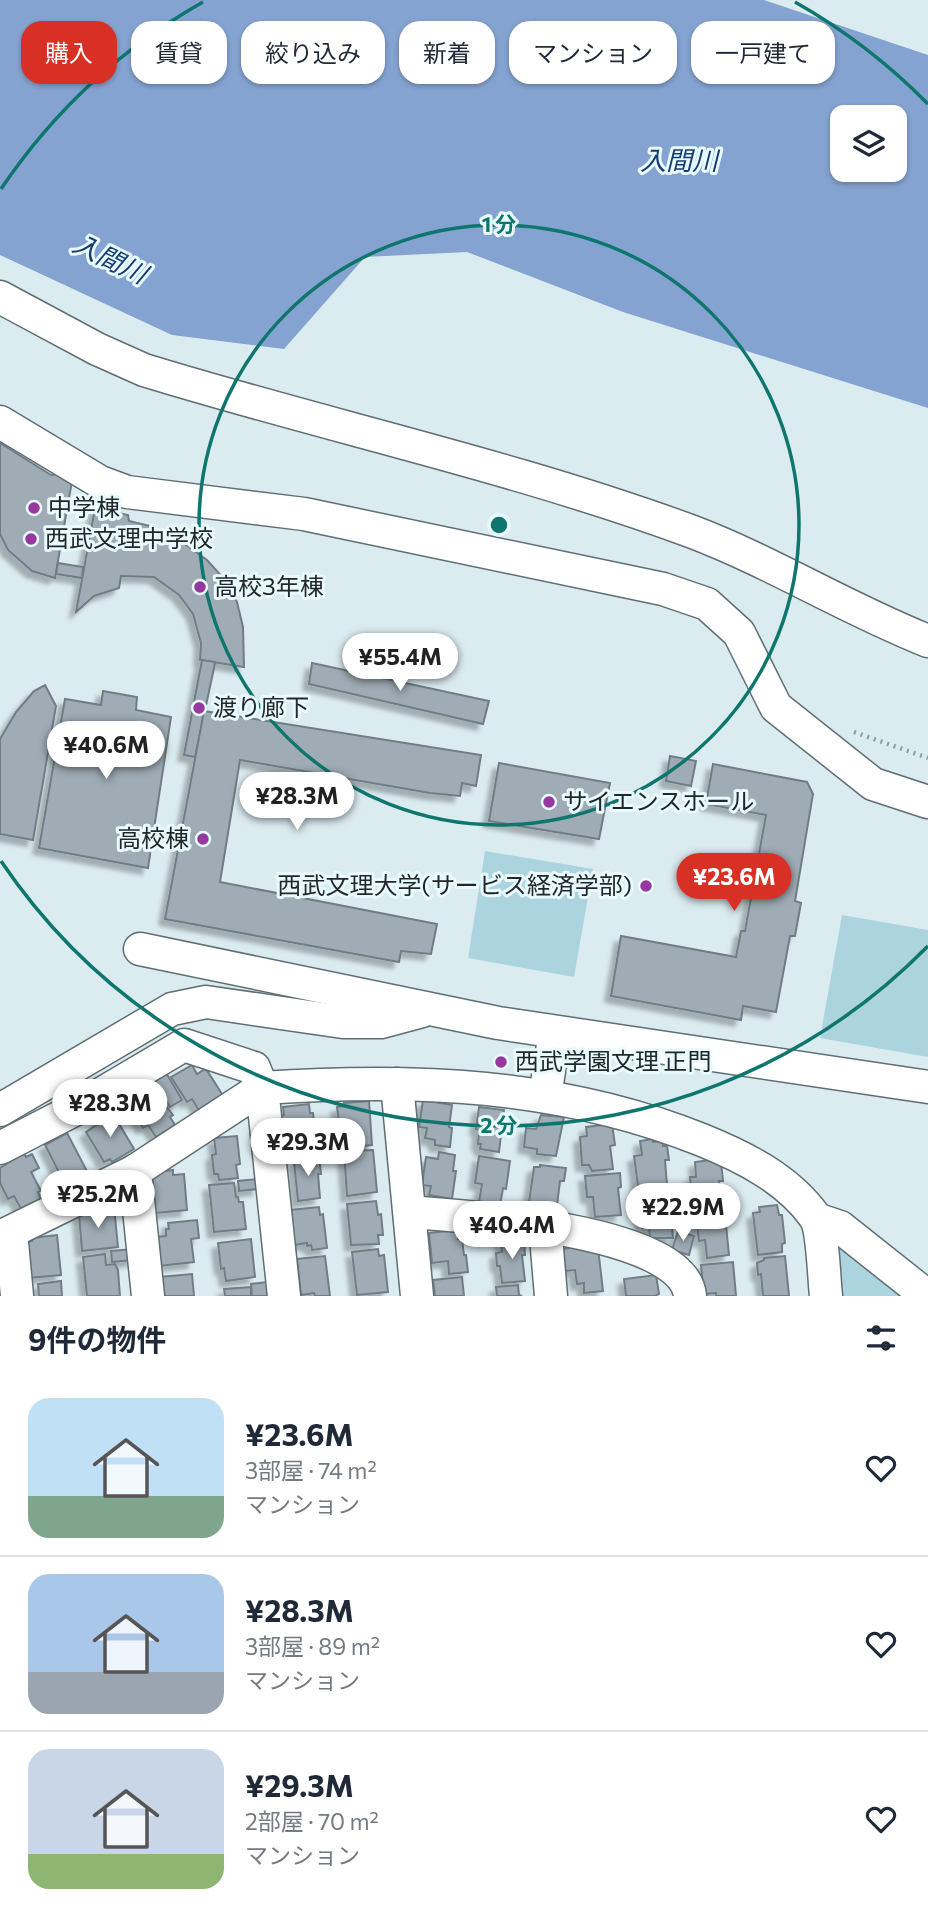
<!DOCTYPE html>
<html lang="ja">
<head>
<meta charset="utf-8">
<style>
  :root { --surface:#fff; --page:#f6f6f7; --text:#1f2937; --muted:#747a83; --line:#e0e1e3; --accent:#d93025 }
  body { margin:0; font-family:Commissioner,"Noto Sans JP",sans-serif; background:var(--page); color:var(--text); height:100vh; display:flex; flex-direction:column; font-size:26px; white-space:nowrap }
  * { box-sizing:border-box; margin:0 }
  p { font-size:23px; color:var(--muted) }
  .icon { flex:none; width:38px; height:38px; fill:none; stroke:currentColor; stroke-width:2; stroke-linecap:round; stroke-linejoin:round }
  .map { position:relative; height:1296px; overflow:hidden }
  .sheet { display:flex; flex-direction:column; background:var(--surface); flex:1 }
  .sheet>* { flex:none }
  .guide { position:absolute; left:21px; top:21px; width:887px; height:63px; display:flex; gap:14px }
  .buttons { position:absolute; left:830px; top:105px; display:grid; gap:14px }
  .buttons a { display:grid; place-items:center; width:77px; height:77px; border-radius:14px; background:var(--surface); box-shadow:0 2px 5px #0004; font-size:35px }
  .price { position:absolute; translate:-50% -60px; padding:0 16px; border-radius:24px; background:#fff; color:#222; font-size:23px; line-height:46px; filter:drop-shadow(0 2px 4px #0008) }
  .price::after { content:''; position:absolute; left:50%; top:42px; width:21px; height:16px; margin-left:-10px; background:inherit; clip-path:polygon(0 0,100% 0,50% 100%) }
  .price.active { background:var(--accent); color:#fff }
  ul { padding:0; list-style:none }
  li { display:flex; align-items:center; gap:21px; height:175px; padding:0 28px }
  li+li { border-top:2px solid var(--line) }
  li span { display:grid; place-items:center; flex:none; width:196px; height:140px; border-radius:21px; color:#555 }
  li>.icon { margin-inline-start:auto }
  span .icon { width:84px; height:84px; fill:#fffc; stroke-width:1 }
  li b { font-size:30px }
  h2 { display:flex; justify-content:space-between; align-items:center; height:84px; padding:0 28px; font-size:30px }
  .chip { padding:0 24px; border-radius:21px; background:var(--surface); box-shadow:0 2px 5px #0004; font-size:24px; line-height:63px }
  .chip.active { background:var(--accent); color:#fff }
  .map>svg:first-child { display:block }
  .green { fill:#acd4de }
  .water { fill:#85a3d0; fill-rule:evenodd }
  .building { fill:#9facb5; stroke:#717d86; stroke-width:2; filter:url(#shadow) }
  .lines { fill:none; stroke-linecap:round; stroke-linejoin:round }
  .minor-casing { stroke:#5f6e72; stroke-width:35 }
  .path { stroke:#909ca0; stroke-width:4.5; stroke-dasharray:2 5; stroke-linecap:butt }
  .minor { stroke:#fff; stroke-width:32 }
  .ring { fill:none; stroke:#0f766e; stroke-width:3.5 }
  .poi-dot { fill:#9738a1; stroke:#e8fafe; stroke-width:2.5 }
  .labels { text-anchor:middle; stroke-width:6; stroke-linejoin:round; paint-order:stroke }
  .poi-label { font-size:24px; fill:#22282a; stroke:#e8fafe; text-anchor:start }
  .water-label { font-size:26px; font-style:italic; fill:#173c73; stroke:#e8fafe }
  .centre { fill:#0f766e; stroke:#e8fafe; stroke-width:3.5 }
  .ring-label { font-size:21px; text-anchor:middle; font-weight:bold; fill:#0f766e; stroke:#e8fafe; stroke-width:6; stroke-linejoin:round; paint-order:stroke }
</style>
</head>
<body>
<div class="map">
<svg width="928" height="1296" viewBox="0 0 928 1296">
  <defs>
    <filter id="shadow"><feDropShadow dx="-6" dy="6" stdDeviation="2" flood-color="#0004"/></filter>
  </defs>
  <rect width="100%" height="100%" fill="#dbecf1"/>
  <!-- green -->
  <g class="green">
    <polygon points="485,851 593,869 574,977 468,958"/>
    <polygon points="842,915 928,930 928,1057 820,1038"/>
    <polygon points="840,1238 914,1296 835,1296 829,1244"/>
  </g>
  <!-- water -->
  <path class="water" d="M0 0H764L928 55V408L623 312 467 252 365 257 284 349 172 335 0 255ZM894 117V170H842V117Z"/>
  <!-- building -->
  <g class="building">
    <polygon points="0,443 51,475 61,473 72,481 55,578 32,571 8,550 0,534"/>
    <polygon points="95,508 128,515 129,521 150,526 150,532 166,535 182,542 207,560 226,581 237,602 243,627 244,667 200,660 201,643 193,614 179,595 154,577 121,576 119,588 94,596 76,612"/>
    <polygon points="58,563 83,567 82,578 56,574"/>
    <polygon points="202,660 215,662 214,668 195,757 184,755"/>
    <polygon points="312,663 489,701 483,724 309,684"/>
    <polygon points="45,685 56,706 33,840 0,834 0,739 16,712 34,691"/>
    <polygon points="103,691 137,697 136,710 171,717 148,868 39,848 65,699 101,705"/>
    <polygon points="204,711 481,755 476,786 462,783 460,796 430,793 240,760 220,882 437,924 431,954 401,951 399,962 165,919"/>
    <polygon points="670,756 696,761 691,786 666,781"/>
    <polygon points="499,763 610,783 599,839 489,821"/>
    <polygon points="713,764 807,782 813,794 795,901 801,903 795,936 790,936 776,1012 743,1006 741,1020 611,996 621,936 736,957 741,931 745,931 766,815 706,804"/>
    <polygon points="192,1065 197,1074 205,1069 208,1072 222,1094 222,1099 200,1112 192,1099 187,1102 171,1077"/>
    <polygon points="165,1071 182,1100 170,1107 152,1078"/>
    <polygon points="155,1085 161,1095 159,1097 173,1115 170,1117 175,1125 156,1137 148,1125 143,1128 127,1101"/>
    <polygon points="423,1100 452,1105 449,1127 452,1128 450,1147 435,1145 435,1140 425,1138 427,1128 419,1127"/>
    <polygon points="369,1101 372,1145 342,1148 337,1107 345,1106 344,1103"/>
    <polygon points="309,1104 310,1113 313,1113 317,1148 301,1150 300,1145 290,1146 289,1139 285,1139 281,1116 284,1115 283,1107"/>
    <polygon points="479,1107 504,1110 499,1152 480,1149 481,1144 478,1144 479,1130 476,1129"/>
    <polygon points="112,1112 134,1149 112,1162 110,1159 104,1162 86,1132 98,1124 96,1121"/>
    <polygon points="541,1115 564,1117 556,1156 537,1154 537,1149 524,1147 526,1128 536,1129"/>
    <polygon points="612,1124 615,1145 610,1146 613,1169 592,1171 589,1165 582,1165 580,1137 587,1136 586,1127"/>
    <polygon points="67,1133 89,1175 66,1186 45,1145"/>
    <polygon points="237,1136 240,1164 236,1165 238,1178 219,1180 218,1174 214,1174 212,1155 216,1154 214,1138"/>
    <polygon points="653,1139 653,1142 663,1141 663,1146 667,1146 669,1160 665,1160 667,1185 650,1186 651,1193 639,1194 634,1156 642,1155 640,1141"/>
    <polygon points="373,1150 377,1192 347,1196 344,1151"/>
    <polygon points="439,1152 455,1155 453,1171 456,1171 452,1199 429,1195 431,1186 422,1185 426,1157 438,1159"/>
    <polygon points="24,1153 26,1157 32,1154 39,1168 31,1172 41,1191 38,1192 41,1199 21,1209 14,1196 8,1199 0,1183 0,1168"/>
    <polygon points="319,1155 321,1174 318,1174 320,1198 298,1201 294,1162 301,1162 301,1157"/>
    <polygon points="479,1156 510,1161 506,1189 503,1188 500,1205 479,1202 482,1184 475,1183"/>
    <polygon points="717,1159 721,1162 723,1181 719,1181 722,1207 693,1210 690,1177 696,1177 695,1162"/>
    <polygon points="540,1165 566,1168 564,1181 560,1181 556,1213 528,1209 534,1167 540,1167"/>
    <polygon points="173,1170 173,1175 184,1174 187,1210 155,1213 152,1175 157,1172"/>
    <polygon points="620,1173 621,1187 618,1188 621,1215 595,1217 593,1197 587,1197 585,1176"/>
    <polygon points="257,1179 258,1189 239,1191 238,1181"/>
    <polygon points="234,1183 236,1197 238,1197 239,1202 243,1202 246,1229 214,1232 209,1185"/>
    <polygon points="669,1193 673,1238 650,1238 649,1227 642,1228 641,1215 648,1214 647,1203 650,1203 651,1195"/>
    <polygon points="376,1201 378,1215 381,1214 383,1235 378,1235 379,1244 351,1245 347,1204"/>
    <polygon points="777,1205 779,1215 782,1215 785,1243 782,1244 782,1252 758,1255 753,1213 760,1212 759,1207"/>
    <polygon points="114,1207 118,1247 82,1251 79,1214"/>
    <polygon points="319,1207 320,1215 323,1214 327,1248 312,1250 311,1245 307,1246 307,1243 294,1245 290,1210"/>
    <polygon points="728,1211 729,1224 726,1225 729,1255 707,1258 705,1240 699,1241 696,1215"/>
    <polygon points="197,1220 199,1238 191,1239 194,1262 159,1266 156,1237 166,1236 166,1229 169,1229 168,1223"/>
    <polygon points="458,1230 458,1239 462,1239 464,1255 466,1255 468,1272 449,1274 448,1261 432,1263 429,1233"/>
    <polygon points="678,1231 694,1236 689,1255 672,1250"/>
    <polygon points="57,1235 61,1275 29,1278 26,1242 32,1241 32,1238"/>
    <polygon points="524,1238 525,1255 522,1255 525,1281 502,1283 500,1266 497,1266 496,1253 502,1252 501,1241"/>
    <polygon points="251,1239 255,1277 226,1281 224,1268 221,1269 218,1243"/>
    <polygon points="584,1246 598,1248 603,1291 584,1293 584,1283 577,1284 575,1270 565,1271 563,1249"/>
    <polygon points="133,1249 134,1260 112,1262 111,1251"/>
    <polygon points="378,1249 379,1256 384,1255 388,1292 357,1295 352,1252"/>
    <polygon points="105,1254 106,1265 115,1264 118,1270 120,1296 87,1296 83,1257"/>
    <polygon points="325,1256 330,1296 315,1296 314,1293 301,1295 297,1259"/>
    <polygon points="785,1256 789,1296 763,1296 761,1274 758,1275 757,1263 764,1260 764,1258"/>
    <polygon points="733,1262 736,1296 716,1296 716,1293 704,1294 701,1265"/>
    <polygon points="192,1274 194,1296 161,1296 159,1277"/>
    <polygon points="656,1275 659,1294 655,1296 626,1296 624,1279"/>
    <polygon points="462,1277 464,1296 435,1296 433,1280"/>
    <polygon points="61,1281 62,1296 39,1296 38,1284"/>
    <polygon points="268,1282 270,1296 252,1296 251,1284"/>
    <polygon points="518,1285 519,1295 522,1296 497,1296 496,1287"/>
    <polygon points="251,1287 251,1296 225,1296 224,1289"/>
  </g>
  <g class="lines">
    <!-- minor casing -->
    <g class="minor-casing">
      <g id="minor">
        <path d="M0 297 97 349 144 370C326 426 514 466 693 532 774 563 847 609 928 641"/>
        <polyline points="0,422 100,482 127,492 304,514 663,589 707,604 739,633 776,707 873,784 928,802"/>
        <polyline points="140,949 498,1023 928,1087"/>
        <polyline points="397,1084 417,1296"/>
        <polyline points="545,1096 555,1033"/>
        <polyline points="0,1110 172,1009 206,1002 343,1022 381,1022 422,1011"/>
        <path d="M0 1148 74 1110 184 1045 254 1068 262 1088C413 1078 560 1083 702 1140 744 1157 788 1179 815 1217 823 1229 824 1279 826 1296"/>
        <polyline points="135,1171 148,1296"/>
        <path d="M410 1212C463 1216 684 1229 690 1296"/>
        <polyline points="816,1219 840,1227 927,1296"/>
        <polyline points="545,1225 551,1296"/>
        <polyline points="11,1232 17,1296"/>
        <polyline points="0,1237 135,1171 262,1088 284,1296"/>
      </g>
    </g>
    <!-- path -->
    <polyline class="path" points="854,732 928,758"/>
    <!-- minor -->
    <use href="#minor" class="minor"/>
  </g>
  <!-- distance rings -->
  <g class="ring">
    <circle cx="499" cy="525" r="300"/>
    <path d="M928 946A601 601 0 0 1 1 861M1 189A601 601 0 0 1 203 2M795 2A601 601 0 0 1 928 104"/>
  </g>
  <!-- markers -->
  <g class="poi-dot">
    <circle cx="34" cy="508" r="7"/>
    <circle cx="31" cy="539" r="7"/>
    <circle cx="200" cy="587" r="7"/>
    <circle cx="199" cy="708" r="7"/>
    <circle cx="549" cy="802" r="7"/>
    <circle cx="203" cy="839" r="7"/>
    <circle cx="646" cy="886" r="7"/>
    <circle cx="501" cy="1062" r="7"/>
  </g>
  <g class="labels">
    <!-- poi labels -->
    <g class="poi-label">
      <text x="48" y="516">中学棟</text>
      <text x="45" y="547">西武文理中学校</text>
      <text x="214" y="595">高校3年棟</text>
      <text x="213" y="716">渡り廊下</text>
      <text x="563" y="810">サイエンスホール</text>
      <text x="189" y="847" text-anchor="end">高校棟</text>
      <text x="632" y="894" text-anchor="end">西武文理大学(サービス経済学部)</text>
      <text x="515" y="1070">西武学園文理 正門</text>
    </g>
    <!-- water labels -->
    <g class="water-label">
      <text x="679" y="170">入間川</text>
      <text transform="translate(110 259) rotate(26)" y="9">入間川</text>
    </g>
  </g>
  <circle cx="499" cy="525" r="10" class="centre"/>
  <g class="ring-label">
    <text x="499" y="232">1 分</text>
    <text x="499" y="1133">2 分</text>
  </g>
</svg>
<div class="buttons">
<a><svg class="icon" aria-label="layers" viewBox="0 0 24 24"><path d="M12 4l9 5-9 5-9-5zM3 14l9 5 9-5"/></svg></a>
</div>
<b class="price" style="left:400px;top:693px">¥55.4M</b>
<b class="price" style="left:106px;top:781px">¥40.6M</b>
<b class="price" style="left:297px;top:832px">¥28.3M</b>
<b class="price active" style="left:734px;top:913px">¥23.6M</b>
<b class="price" style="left:110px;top:1139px">¥28.3M</b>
<b class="price" style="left:308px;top:1178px">¥29.3M</b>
<b class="price" style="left:98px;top:1230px">¥25.2M</b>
<b class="price" style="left:683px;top:1243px">¥22.9M</b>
<b class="price" style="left:512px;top:1261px">¥40.4M</b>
<div class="guide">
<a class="chip active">購入</a>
<a class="chip">賃貸</a>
<a class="chip">絞り込み</a>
<a class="chip">新着</a>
<a class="chip">マンション</a>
<a class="chip">一戸建て</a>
</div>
</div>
<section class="sheet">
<h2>9件の物件<svg class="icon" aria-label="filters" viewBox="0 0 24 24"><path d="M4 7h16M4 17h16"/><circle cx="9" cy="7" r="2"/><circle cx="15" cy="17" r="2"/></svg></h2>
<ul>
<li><span style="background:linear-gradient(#bfe0f5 70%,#7fa58c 0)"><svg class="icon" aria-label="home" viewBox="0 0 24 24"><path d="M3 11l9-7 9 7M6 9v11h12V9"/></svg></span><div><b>¥23.6M</b><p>3部屋 · 74 m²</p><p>マンション</p></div><svg class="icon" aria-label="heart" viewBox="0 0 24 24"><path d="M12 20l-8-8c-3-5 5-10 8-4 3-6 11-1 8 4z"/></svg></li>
<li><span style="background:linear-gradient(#a9c7e8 70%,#9aa5b1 0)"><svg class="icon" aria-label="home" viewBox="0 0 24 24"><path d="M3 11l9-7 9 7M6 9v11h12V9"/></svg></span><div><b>¥28.3M</b><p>3部屋 · 89 m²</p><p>マンション</p></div><svg class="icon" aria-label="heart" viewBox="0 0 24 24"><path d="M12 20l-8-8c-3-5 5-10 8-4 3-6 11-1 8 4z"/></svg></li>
<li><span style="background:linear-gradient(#c9d6e8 75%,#8fb573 0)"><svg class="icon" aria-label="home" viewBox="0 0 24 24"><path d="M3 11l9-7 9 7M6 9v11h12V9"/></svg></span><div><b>¥29.3M</b><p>2部屋 · 70 m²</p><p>マンション</p></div><svg class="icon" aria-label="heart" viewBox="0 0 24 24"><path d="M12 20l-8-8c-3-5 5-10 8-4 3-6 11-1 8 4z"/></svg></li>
</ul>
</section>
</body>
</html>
